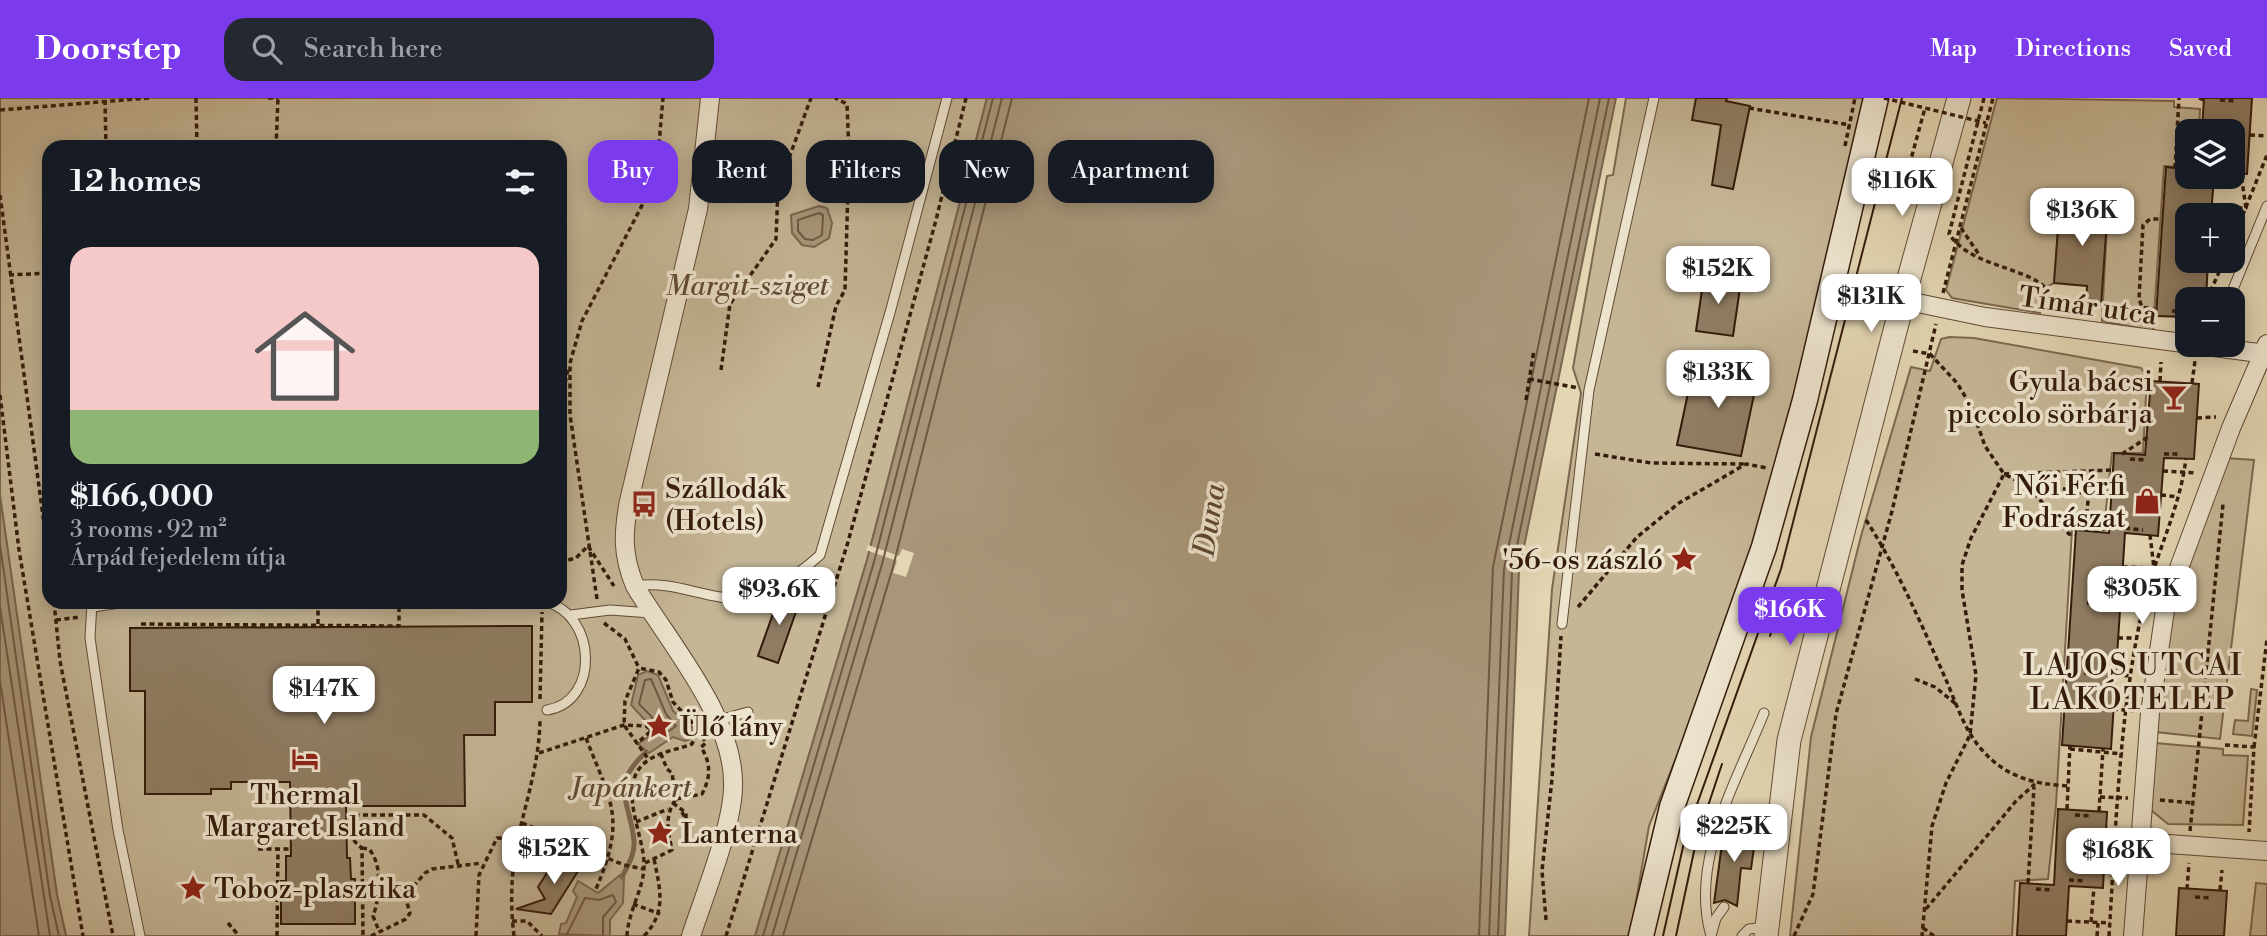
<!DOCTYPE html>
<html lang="en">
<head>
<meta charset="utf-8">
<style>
  :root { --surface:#171b24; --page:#242831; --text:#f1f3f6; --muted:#9ea1a6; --line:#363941; --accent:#7c3aed }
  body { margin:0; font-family:"Libre Bodoni",serif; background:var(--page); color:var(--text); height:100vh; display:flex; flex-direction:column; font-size:26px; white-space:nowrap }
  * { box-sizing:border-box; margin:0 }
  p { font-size:23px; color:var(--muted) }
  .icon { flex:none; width:38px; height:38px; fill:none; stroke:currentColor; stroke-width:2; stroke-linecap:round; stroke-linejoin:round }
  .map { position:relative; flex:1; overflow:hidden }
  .sheet { position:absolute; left:42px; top:42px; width:525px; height:469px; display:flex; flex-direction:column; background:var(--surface); border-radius:21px; box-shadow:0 4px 18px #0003 }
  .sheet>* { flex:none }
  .guide { position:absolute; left:588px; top:42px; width:665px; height:63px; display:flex; gap:14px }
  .tools { position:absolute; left:2175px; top:21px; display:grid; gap:14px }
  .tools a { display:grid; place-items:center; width:70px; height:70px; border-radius:14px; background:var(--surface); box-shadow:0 4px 18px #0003; font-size:35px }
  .price { position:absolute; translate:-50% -60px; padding:0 16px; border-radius:14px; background:#fff; color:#222; font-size:23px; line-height:46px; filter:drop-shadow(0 2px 4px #0008) }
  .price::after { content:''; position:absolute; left:50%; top:42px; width:21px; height:16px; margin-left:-10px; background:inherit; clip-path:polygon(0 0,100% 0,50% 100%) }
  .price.active { background:var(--accent); color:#fff }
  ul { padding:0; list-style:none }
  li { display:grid; align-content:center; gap:14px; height:371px; padding:0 28px }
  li+li { border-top:2px solid var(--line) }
  li span { display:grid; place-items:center; height:217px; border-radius:21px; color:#555 }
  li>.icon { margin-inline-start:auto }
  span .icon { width:126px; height:126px; fill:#fffc; stroke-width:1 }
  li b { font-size:30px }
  h2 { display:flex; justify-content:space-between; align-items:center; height:84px; padding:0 28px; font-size:30px }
  .pill { padding:0 24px; border-radius:21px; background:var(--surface); box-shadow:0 4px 18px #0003; font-size:24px; line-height:63px }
  .pill.active { background:var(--accent); color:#fff }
  header { display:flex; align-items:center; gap:42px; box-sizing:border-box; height:98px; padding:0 35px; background:var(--accent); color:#fff }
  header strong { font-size:33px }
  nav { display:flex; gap:38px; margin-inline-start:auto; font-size:24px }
  .search { width:490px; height:63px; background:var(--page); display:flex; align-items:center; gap:18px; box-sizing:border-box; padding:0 24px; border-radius:21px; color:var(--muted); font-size:26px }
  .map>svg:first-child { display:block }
  .green { fill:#c5b696; stroke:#7c6850; stroke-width:2; fill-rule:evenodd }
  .water { fill:#a8967a; stroke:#7a654e; stroke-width:2 }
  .pier { fill:#e3d6b3 }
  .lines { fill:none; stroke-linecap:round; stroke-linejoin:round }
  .shore { stroke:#6e5842; stroke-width:2 }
  .stream { stroke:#7a654e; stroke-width:5 }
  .building { fill:#8f7c62; stroke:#341b0b; stroke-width:2 }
  .service-casing { stroke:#604a35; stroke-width:11 }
  .minor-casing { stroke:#604a35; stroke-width:20 }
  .tertiary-casing { stroke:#604a35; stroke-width:25 }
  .secondary-casing { stroke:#341b0b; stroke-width:27 }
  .path { stroke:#341b0b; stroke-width:3.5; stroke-dasharray:5 3.5; stroke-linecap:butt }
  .service { stroke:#ede4ce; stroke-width:9 }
  .minor { stroke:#ede4ce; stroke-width:18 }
  .tertiary { stroke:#ede4ce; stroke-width:23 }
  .secondary { stroke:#ede4ce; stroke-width:24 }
  .tram { stroke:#341b0b; stroke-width:2 }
  .path-bridge { stroke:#341b0b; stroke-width:3.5; stroke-dasharray:5 3.5; stroke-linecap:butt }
  .labels { text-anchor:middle; stroke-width:7; stroke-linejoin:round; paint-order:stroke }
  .park-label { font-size:28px; font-style:italic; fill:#604a35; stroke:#ede4ce }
  .street-label { font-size:28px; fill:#341b0b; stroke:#ede4ce }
  .poi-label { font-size:28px; fill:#341b0b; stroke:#ede4ce; text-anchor:start }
  .water-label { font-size:30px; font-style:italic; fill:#5d4632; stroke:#ede4ce }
  .neighbourhood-label { font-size:30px; letter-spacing:2px; fill:#341b0b; stroke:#ede4ce }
</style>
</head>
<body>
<header>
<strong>Doorstep</strong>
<div class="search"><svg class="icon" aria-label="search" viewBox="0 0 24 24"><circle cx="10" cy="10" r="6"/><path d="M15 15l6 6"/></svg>Search here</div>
<nav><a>Map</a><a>Directions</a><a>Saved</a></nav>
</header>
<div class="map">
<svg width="2267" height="838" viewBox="0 0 2267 838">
  <rect width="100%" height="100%" fill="#e3d6b3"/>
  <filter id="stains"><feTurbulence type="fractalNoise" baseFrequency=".00286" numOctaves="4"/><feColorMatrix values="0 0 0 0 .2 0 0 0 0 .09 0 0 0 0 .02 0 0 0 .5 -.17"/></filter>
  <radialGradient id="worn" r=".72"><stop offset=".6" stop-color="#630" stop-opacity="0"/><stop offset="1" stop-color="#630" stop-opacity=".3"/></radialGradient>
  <!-- green -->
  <g class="green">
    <path d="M0 0H987L867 462 755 838H66L57 797 0 398ZM49 49H560V504H49Z"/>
    <polygon points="1626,0 1865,0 1771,420 1649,728 1630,838 1529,838 1552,491 1581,295 1573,270 1607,78 1613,77"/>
    <path d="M1997 0 2174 3V9L2200 11 2199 33H2188L2187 69 2164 68 2153 233 2102 223 2108 107 2060 104 2054 185C2039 191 2044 202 2040 215L1952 200 1946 192Z"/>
    <polygon points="1949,239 1974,240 2141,270 2147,278 2143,355 2112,355 2104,430 2072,432 2056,707 2048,781 2015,783 2012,838 1790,838 1811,639 1861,438 1911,269 1930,273 1941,241"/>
    <polygon points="2226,360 2254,362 2220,641 2156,634 2174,503"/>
    <polygon points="2251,591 2257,592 2252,638 2233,636 2235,622 2248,623"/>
    <polygon points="2155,645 2223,651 2223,657 2248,658 2243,727 2168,726 2151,712"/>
    <polygon points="2256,785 2267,786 2267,838 2250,838"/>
  </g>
  <!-- water -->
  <g class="water">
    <polygon points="987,0 1616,0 1519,473 1505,838 755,838 867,462"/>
    <polygon points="819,108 827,110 832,125 829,140 814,149 802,147 792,135 791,117"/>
    <polygon points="0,398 57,797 66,838 0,838"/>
    <polygon points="647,573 658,577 673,613 693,630 691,641 685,643 673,639 649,655 638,646 651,637 645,622 631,607 638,577"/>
    <polygon points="620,777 624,780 623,805 610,822 610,838 559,836 561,826 566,825 577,799 573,793 578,783 598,795"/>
  </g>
  <!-- pier -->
  <polygon class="pier" points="868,447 899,458 902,451 914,455 906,479 893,475 897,463 866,452"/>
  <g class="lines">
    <!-- shore -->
    <g class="shore">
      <polygon points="819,115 823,117 822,137 813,142 805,141 798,133 798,122"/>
      <polyline points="0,447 50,798 59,838"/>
      <polyline points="0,509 50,838"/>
      <polygon points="651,581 666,616 676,628 662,638 651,618 639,606 645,582"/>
      <polyline points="0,583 39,838"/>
      <polyline points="566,838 585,800 599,802 613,797 616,804 603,819 603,838"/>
      <polyline points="763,838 874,464 993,0"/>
      <polyline points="772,838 882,466 1002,0"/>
      <polyline points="783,838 893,469 1012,0"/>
      <polyline points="1479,838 1493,469 1589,0"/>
      <polyline points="1489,838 1504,471 1600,0"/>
      <polyline points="1498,838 1512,472 1609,0"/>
    </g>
    <!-- stream -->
    <path class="stream" d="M622 779C628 767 635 756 634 743 630 702 609 688 646 654"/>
  </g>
  <!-- building -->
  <g class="building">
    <polygon points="1696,0 1727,0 1726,3 1750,8 1733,91 1712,87 1721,27 1692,22"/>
    <polygon points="2204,0 2252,0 2247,76 2233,75 2233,33 2202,33"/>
    <polygon points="2166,69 2183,71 2183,79 2214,79 2211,117 2188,117 2188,163 2208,163 2206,201 2188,201 2188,219 2156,218"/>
    <polygon points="2060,104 2108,107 2101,208 2086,207 2087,188 2054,185"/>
    <polygon points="1704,178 1741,183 1733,238 1696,233"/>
    <polygon points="1694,267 1758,278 1741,358 1677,347"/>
    <polygon points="2151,283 2199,286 2194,361 2164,360 2158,438 2125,435 2111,651 2062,647 2076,432 2109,435 2114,355 2145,357"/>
    <polygon points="788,493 797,498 798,508 778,565 758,558 775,510 775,500"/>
    <polygon points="532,528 532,604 495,604 495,637 464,637 465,708 346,708 347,760 350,760 351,781 355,781 355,826 281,826 281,783 286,783 286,758 291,758 290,684 231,684 231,691 211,691 211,696 145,696 145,593 130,593 130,530"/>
    <polygon points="2058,711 2107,714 2103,790 2069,788 2066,838 2017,838 2020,785 2054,787"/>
    <polygon points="1724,731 1756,735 1751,771 1741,770 1737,808 1725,802 1714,805"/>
    <polygon points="559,756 580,770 551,816 516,811 545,801 538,789"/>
    <polygon points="2179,790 2227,793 2224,838 2176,838"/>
  </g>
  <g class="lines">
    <!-- service casing -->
    <g class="service-casing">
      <g id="service">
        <polyline points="2229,201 2267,108"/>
        <path d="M635 488C666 483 690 494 720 499 755 506 795 480 820 457L891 211 947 0"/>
        <polyline points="92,504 90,540 118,732 140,838"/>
        <path d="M546 504C597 517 600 604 547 612"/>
        <polyline points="93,509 126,504"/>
        <polyline points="571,517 610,512 651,515"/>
        <polyline points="1562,526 1589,292 1654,0"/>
        <polyline points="719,622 748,614"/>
        <path d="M1711 838C1689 763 1737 683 1764 615"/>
        <polyline points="1711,838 1716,820 1724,809"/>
        <polyline points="1742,838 1749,831 1765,829"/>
      </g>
    </g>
    <!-- minor casing -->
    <g class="minor-casing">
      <g id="minor">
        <polyline points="1903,202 1985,219 2267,256"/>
        <polyline points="2140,744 2267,753"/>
        <path d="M691 838C704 798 733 727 733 688 735 620 669 545 635 488 622 457 623 435 629 403L698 111 710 0"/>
        <polyline points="2133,838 2150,615 2166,505 2231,330 2267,246"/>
      </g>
    </g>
    <!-- tertiary casing -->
    <g class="tertiary-casing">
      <polyline id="tertiary" points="1766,838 1789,642 1903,202 1959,0"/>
    </g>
    <!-- secondary casing -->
    <g class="secondary-casing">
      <polyline id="secondary" points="1641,838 1672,709 1764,449 1805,302 1876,0"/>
    </g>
    <!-- path -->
    <g class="path">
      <polyline points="196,0 197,49"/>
      <polyline points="268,0 278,0"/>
      <path d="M1984 0 1949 136C1968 164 2007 167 2035 182 2047 189 2057 202 2068 211"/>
      <polyline points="2199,0 2204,2"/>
      <polyline points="105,2 106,49"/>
      <polyline points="2220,2 2236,3"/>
      <polyline points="1749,10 1850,27"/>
      <polyline points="0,12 149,0"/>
      <polyline points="2250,37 2267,38"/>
      <polyline points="276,49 278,0"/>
      <polyline points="1906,64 1911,61 1925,10"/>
      <polyline points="2176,66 2188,67"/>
      <polyline points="2175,70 2179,0"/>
      <polyline points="0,97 49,463"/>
      <polyline points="2212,109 2246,110 2241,76"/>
      <polyline points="1961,130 1980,158"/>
      <polyline points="2233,141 2267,57"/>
      <polyline points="2177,145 2188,146"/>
      <polyline points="9,177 49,175"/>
      <polyline points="1943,195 1993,0"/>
      <polyline points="2207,201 2224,163"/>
      <polyline points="2157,212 2142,209 2139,201 2143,127 2150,121 2163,121"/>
      <polyline points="2172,213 2187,214"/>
      <polyline points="1913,253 1930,256 1957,285 1971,308 1985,348 2004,376 1971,440 1962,467 1962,492 1976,577 1970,637 1946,685 1932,728 1922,838"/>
      <polyline points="721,272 730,206 776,141 778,90 811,0"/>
      <polyline points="1529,281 1579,290"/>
      <polyline points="2160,283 2161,264"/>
      <polyline points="2192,285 2195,263"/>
      <polyline points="818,289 836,208 845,192 849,56 847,6 835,0"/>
      <polyline points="0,297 19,452 83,838"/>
      <polyline points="1526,302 1534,252"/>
      <polyline points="560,310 568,271"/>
      <polyline points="2197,320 2216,319"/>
      <polyline points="1595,356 1651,365 1744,366"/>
      <polyline points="2122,356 2148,339"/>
      <polyline points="2164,356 2179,356"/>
      <polyline points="2130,361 2146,362"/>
      <polyline points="2163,373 2196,375"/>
      <polyline points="2004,376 2113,372"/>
      <polyline points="2006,377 2029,389 2069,436 2076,437"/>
      <polyline points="2029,389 2060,390 2088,396"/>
      <polyline points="2161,397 2178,399"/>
      <path d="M1866 422C1897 470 1920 523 1943 575 1955 601 1963 631 1982 652 2006 679 2033 686 2068 688"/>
      <polyline points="2125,430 2143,432"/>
      <polyline points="2085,431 2109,431"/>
      <polyline points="2085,433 2091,374"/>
      <polyline points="560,464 576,460 588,448 614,488"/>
      <polyline points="2123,469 2154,470 2150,437"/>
      <polyline points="597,501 570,317 570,265 582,223 651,90 659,46 663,0"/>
      <polyline points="54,504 60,563 113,838"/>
      <polyline points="318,504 318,526"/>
      <polyline points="2087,505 2104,506"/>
      <polyline points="2120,506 2143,508"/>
      <polyline points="1578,509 1637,439 1679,405 1746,366 1767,370"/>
      <polyline points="56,522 80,519"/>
      <polyline points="604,525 625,541 639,570"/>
      <polyline points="141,526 399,528 399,504"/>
      <polyline points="2118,540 2138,540"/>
      <polyline points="2084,575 2100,576"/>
      <polyline points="2115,577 2131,578"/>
      <polyline points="1915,581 1935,589 1956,606"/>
      <polyline points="540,601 542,514"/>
      <polyline points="2113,611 2134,613"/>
      <path d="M586 640C612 707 626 720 596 791"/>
      <polyline points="2225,647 2254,649 2249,734"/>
      <polyline points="2254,649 2267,541"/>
      <polyline points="2070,651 2123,656"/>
      <polyline points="539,655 624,627 647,628 650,634 636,646"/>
      <polyline points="2100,699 2128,700"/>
      <path d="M676 701 702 696C711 679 711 665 701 649L706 645 698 631"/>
      <polyline points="2160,702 2193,705"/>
      <polyline points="673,705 686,715 686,721 680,711"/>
      <polyline points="2067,711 2070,647"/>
      <polyline points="2099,713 2103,651"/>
      <polyline points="346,717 424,717 452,740 459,770"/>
      <path d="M350 717C350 732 349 741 362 750L363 838"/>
      <polyline points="2075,717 2092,718"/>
      <polyline points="636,724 668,711"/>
      <polyline points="522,725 624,767 644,771"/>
      <polyline points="2190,733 2223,406"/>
      <polyline points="2106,743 2125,744"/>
      <path d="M362 750 369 751C383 767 380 800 373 818L379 833"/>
      <polyline points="258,751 291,751"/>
      <path d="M645 765 672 752C668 733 664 718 676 701L672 675 667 671 661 656"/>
      <polyline points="2069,782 2085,783"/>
      <polyline points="2028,785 2034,689"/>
      <polyline points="2036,791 2053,792"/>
      <polyline points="2187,791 2189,765"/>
      <polyline points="2220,792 2222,772"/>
      <polyline points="2195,799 2212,800"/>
      <polyline points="633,806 660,816"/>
      <polyline points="1926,811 2016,703 2035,686"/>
      <polyline points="1546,822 1542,773 1552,681 1561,538"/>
      <polyline points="512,823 527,823 542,838"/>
      <polyline points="2067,823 2110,825"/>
      <polyline points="2091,824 2094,789"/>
      <polyline points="228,825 239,838"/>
      <polyline points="1923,830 1934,838"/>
      <polyline points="277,838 278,751"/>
      <polyline points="371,838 406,821 410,815 405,798 425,775 432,771 482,765"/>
      <polyline points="476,838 479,777 497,740 517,741"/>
      <path d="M514 838C510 806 511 772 518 740 527 700 539 664 540 623"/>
      <path d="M627 838C628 814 643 792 644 770 646 739 614 687 647 663 661 653 677 652 692 646L698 631 673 604 666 582 659 574 639 570 625 603 624 627 649 662"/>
      <path d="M644 838C667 814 660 791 654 761"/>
      <polyline points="726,838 848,444 936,122 966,0"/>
      <polyline points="1794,838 1813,796 1836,616 1892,413 1936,226"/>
      <polyline points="2097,838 2098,825"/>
      <path d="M2109 838C2116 729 2119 616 2143 509 2154 459 2180 412 2186 360"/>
    </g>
    <!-- service -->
    <use href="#service" class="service"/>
    <!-- minor -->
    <use href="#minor" class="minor"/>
    <!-- tertiary -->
    <use href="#tertiary" class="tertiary"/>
    <!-- secondary -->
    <use href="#secondary" class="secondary"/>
    <!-- tram -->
    <g class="tram">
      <polyline points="1770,538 1785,491"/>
      <polyline points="1663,838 1685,740 1781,471 1902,0"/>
      <polyline points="1676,838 1696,744 1722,666"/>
    </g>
    <!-- path-bridge -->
    <g class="path-bridge">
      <polyline points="1884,0 1986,25"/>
      <polyline points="1845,48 1855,0"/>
    </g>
  </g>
  <!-- icons -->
  <defs>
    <g id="bar-bare" transform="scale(2.1)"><path d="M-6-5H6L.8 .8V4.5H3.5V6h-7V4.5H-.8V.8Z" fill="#8f2418" stroke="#ede4ce" stroke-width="2.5" paint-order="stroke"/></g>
    <g id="shop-bare" transform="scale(2.1)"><path d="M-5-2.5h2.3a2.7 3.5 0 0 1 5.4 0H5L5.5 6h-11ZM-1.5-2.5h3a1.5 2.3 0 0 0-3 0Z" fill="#8f2418" stroke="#ede4ce" stroke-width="2.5" paint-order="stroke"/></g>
    <g id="bus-bare" transform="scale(2.1)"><path d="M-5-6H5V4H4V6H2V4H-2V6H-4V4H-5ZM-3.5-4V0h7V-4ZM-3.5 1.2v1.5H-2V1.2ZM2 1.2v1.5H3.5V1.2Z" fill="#8f2418" stroke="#ede4ce" stroke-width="2.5" paint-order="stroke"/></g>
    <g id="sight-bare" transform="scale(2.1)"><path d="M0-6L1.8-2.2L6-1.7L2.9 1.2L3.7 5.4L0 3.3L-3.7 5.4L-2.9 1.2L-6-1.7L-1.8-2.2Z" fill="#8f2418" stroke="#ede4ce" stroke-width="2.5" paint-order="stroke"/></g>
    <g id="hotel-bare" transform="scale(2.1)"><path d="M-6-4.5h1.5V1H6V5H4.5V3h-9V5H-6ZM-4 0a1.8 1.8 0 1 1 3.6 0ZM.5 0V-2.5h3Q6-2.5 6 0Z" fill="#8f2418" stroke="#ede4ce" stroke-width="2.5" paint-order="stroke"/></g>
  </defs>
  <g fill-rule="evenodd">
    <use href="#bar-bare" x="2174" y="299"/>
    <use href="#shop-bare" x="2147" y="403"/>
    <use href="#bus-bare" x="644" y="406"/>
    <use href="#sight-bare" x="1684" y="461"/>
    <use href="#sight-bare" x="659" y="628"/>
    <use href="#hotel-bare" x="305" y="661"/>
    <use href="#sight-bare" x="660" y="735"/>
    <use href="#sight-bare" x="193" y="790"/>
  </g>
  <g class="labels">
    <!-- park labels -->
    <g class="park-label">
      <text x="747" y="197">Margit-sziget</text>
      <text x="631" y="699">Japánkert</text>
    </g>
    <!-- street labels -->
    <g class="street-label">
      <text transform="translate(2088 207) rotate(8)" y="10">Tímár utca</text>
    </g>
    <!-- poi labels -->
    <g class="poi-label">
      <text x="2153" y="293" text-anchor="end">Gyula bácsi<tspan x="2153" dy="32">piccolo sörbárja</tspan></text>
      <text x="2126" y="397" text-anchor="end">Női Férfi<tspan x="2126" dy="32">Fodrászat</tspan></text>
      <text x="665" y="400">Szállodák<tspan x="665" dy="32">(Hotels)</tspan></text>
      <text x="1663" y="471" text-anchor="end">'56-os zászló</text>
      <text x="680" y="638">Ülő lány</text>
      <text x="305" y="706" text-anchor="middle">Thermal<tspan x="305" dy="32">Margaret Island</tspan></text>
      <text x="681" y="745">Lanterna</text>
      <text x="214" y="800">Toboz-plasztika</text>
    </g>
    <!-- water labels -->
    <g class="water-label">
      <text transform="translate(1209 422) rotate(-81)" y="10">Duna</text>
    </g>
    <!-- neighbourhood labels -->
    <g class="neighbourhood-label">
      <text x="2133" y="577">LAJOS UTCAI<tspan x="2133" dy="34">LAKÓTELEP</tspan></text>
    </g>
  </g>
  <rect width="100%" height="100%" filter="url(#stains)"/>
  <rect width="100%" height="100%" fill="url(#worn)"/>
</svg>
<div class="tools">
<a><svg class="icon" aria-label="layers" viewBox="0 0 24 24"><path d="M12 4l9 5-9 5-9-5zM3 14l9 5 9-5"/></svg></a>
<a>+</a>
<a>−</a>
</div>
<b class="price" style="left:1902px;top:120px">$116K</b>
<b class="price" style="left:2082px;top:150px">$136K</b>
<b class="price" style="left:1718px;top:208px">$152K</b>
<b class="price" style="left:1871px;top:236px">$131K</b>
<b class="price" style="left:1718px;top:312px">$133K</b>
<b class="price" style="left:2142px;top:528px">$305K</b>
<b class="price" style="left:779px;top:529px">$93.6K</b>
<b class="price active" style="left:1790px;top:549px">$166K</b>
<b class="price" style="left:324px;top:628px">$147K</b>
<b class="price" style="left:1734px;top:766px">$225K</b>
<b class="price" style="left:554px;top:788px">$152K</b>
<b class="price" style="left:2118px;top:790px">$168K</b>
<div class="guide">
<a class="pill active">Buy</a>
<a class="pill">Rent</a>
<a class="pill">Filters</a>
<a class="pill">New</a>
<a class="pill">Apartment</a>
</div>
<section class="sheet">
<h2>12 homes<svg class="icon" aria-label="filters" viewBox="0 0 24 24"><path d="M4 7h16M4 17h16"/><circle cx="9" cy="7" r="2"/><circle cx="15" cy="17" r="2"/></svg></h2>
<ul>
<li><span style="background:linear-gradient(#f6c9c9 75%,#8fb573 0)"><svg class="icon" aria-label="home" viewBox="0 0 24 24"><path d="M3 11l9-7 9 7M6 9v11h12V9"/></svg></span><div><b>$166,000</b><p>3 rooms · 92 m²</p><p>Árpád fejedelem útja</p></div></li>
</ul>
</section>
</div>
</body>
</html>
